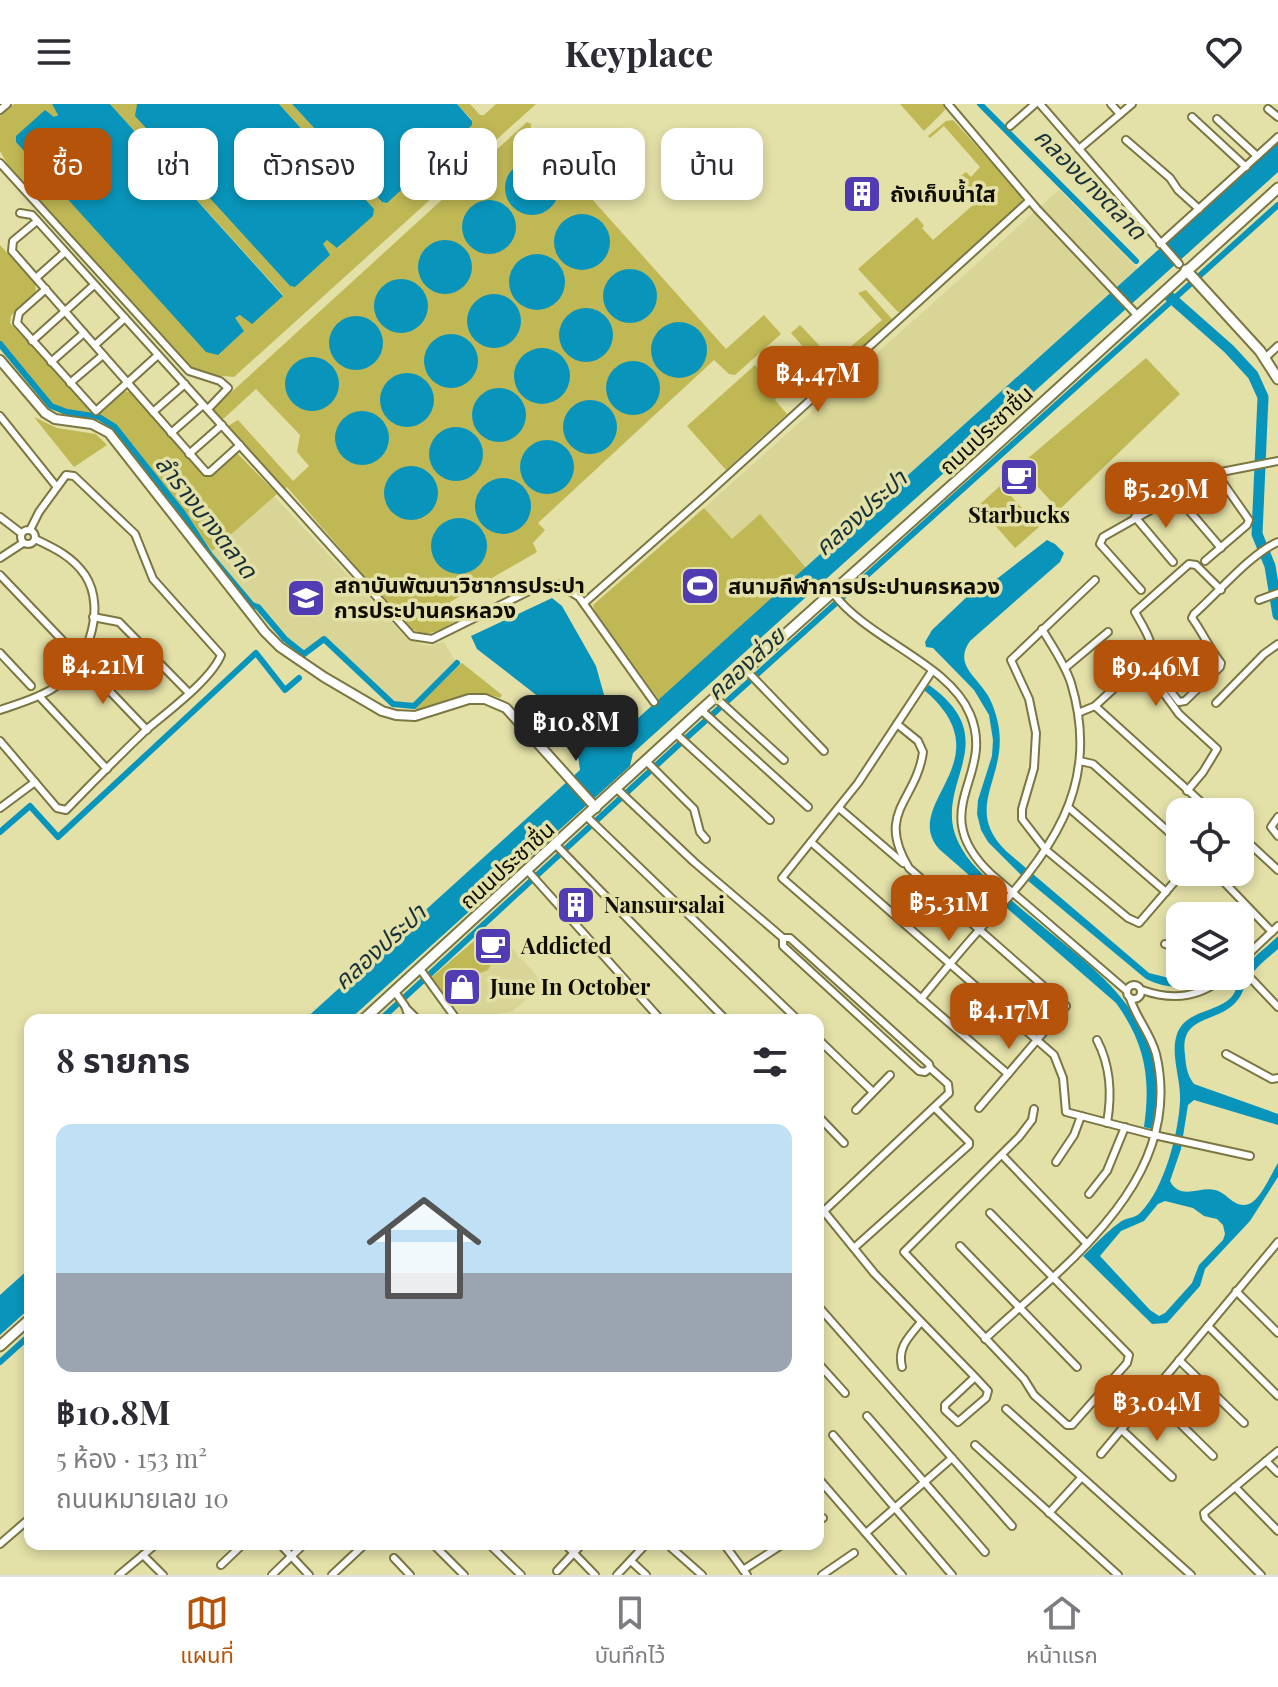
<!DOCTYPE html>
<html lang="th">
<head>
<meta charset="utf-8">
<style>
  :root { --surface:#fff; --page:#f2f2f3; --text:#2b2b33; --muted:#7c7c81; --line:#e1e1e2; --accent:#b45309 }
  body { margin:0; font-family:"Playfair Display","Noto Sans Thai",serif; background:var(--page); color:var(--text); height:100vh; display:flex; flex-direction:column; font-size:30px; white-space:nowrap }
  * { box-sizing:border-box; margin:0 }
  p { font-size:26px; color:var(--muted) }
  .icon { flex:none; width:44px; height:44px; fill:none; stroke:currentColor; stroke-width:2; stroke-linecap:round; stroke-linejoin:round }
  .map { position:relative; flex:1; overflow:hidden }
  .panel { position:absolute; left:24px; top:910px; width:800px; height:536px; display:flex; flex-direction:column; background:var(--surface); border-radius:16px; box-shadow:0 4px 12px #0003 }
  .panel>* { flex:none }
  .top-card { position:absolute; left:24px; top:24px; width:800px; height:72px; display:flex; gap:16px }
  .fabs { position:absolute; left:1166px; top:694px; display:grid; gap:16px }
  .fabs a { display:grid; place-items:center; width:88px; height:88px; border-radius:16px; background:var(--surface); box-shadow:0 4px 12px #0003; font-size:40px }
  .price { position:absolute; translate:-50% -68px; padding:0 18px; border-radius:16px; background:var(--accent); color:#fff; font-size:26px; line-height:52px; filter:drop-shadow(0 2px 4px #0008) }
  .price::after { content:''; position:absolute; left:50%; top:48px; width:24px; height:18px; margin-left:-12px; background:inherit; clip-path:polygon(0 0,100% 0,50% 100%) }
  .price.active { background:#222; color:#fff }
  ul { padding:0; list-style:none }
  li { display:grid; align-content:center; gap:16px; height:424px; padding:0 32px }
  li span { display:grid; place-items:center; height:248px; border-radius:16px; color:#555 }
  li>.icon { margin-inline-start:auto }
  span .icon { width:144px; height:144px; fill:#fffc; stroke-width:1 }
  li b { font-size:34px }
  h2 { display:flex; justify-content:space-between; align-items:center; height:96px; padding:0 32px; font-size:34px }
  .tag { padding:0 28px; border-radius:16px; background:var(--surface); box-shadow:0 4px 12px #0003; font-size:28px; line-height:72px }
  .tag.active { background:var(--accent); color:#fff }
  header { display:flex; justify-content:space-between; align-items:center; height:104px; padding:0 32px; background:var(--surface); font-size:36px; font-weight:700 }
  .tabs { display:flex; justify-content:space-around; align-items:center; height:112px; border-top:2px solid var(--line); background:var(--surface); font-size:22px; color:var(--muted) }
  .tabs a { display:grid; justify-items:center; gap:4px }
  .tabs .active { color:var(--accent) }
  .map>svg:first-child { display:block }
  .built { fill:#d9d596 }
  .green { fill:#c0b855 }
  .water { fill:#0995bb; fill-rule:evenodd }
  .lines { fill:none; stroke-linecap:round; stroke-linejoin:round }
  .canal { stroke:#0995bb; stroke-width:6 }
  .river { stroke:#0995bb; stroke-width:11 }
  .minor-casing { stroke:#7b7743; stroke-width:10 }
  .tertiary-casing { stroke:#7b7743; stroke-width:12 }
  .secondary-casing { stroke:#7b7743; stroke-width:13 }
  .minor { stroke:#fff; stroke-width:6 }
  .tertiary { stroke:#fff; stroke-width:8 }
  .secondary { stroke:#fff; stroke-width:9 }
  .labels { text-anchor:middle; stroke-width:7; stroke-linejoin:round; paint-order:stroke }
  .poi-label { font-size:22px; font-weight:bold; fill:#0f0d00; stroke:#e3e0a8; text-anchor:start }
  .street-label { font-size:22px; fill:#0f0d00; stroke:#e3e0a8 }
  .water-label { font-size:24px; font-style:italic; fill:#173039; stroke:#e3e0a8 }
</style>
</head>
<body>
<header><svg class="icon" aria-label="menu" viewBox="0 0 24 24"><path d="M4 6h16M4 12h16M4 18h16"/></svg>Keyplace<svg class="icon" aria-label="heart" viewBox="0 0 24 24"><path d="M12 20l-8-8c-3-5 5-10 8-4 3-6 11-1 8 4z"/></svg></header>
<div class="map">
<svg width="1278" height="1471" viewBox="0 0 1278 1471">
  <rect width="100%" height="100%" fill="#e3e0a8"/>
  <!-- built -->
  <g class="built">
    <polygon points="1059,86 1138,165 806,464 760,410 732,436 704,404"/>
    <polygon points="274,392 407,535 427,542 444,538 454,555 462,559 415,604 392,603 325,537 305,553 278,531 208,450"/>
    <polygon points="492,821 544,880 513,907 464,916 432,873"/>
  </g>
  <!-- green -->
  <g class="green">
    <polygon points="14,0 52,0 58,10 54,14 44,7 235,214 283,191 110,0 137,0 136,12 290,182 294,183 323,140 328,135 338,144 374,105 279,0 292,0 382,98 387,99 414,50 472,16 457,0 470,0 480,11 484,11 496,0 536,0 234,273 212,271 189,262 12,68 0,47 0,12"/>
    <polygon points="900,0 943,0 945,6 924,27"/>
    <polygon points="953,16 1021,91 1022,98 904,207 898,208 858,165 917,113 924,122 922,124 933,136 980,95 967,81 962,85 955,77 966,68 971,73 980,63 944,22 930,34 928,32 946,17"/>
    <path d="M527 18 531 20V27L726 245 764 211 781 230 735 271 729 270 714 256 538 419 545 426 533 439 537 448 450 498 459 515C439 526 430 536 408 523L287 383 284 385 228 322 238 316 293 377 309 362 297 348 300 331 256 285 222 316 213 305Z"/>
    <polygon points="0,141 35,179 36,187 11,212 10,219 91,307 98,309 123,287 130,288 206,372 211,372 237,349 277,390 212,447 176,396 171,399 116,326 94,313 62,310 48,303 0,245"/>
    <polygon points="866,186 892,215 892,218 835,270 828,271 791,229 800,221 834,257 882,216 858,189"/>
    <polygon points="1146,254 1180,290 1059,406 1019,362"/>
    <polygon points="755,261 779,288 775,296 787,310 726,366 687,322"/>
    <polygon points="34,313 57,324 96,330 107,341 74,363"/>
    <polygon points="1001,381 1039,423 1015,444 978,402"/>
    <polygon points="704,404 732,435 760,410 806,464 659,596 595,507 593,501"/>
    <path d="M462 559 502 591 500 594C472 582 444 598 417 607L415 604Z"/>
    <polygon points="474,837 492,857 488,866 467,874 468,889 450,898 432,873"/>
  </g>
  <!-- water -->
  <g class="water">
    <polygon points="52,0 110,0 283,192 252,220 240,211 235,214 244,227 218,251 206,248 16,38 16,32 45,6 54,13 58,11"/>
    <polygon points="137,0 279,0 374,105 373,112 337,144 327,136 323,140 330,151 295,183 290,182 135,12"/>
    <polygon points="292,0 457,0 472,17 472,21 434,56 420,46 415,50 423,66 387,99 382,98"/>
    <polygon points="1278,38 1278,68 633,649 630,662 349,916 304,916 580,666 576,640 553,604 477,545 471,532 552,494 562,502 596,562 616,634"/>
    <circle cx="532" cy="84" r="27"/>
    <circle cx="489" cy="123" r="27"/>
    <circle cx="582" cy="138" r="28"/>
    <circle cx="445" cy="163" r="27"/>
    <circle cx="537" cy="178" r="28"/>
    <circle cx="630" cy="192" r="27"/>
    <circle cx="401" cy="202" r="27"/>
    <circle cx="494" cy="217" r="27"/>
    <circle cx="586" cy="231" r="27"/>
    <circle cx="356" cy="239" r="27"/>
    <circle cx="679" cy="246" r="28"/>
    <circle cx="451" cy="257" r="27"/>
    <circle cx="542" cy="272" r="28"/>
    <circle cx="312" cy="280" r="27"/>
    <circle cx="633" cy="284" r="27"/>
    <circle cx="407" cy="296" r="27"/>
    <circle cx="499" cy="311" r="27"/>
    <circle cx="590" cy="323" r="27"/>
    <circle cx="362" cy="334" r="27"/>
    <circle cx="456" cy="350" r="27"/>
    <circle cx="547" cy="363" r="27"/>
    <circle cx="411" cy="389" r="27"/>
    <circle cx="503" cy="402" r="28"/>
    <circle cx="459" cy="442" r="28"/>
    <path d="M1047 436 1055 440 1064 449 1060 458 970 537C954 560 975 571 987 590 993 600 997 612 999 625 1006 676 963 704 1006 747L1149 869 1177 876 1217 872C1196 886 1168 886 1146 875L1021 771 988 738 981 726 977 710 978 696 992 652 993 636 989 611 974 586 933 544 926 543 925 538 932 526 972 488 985 484Z"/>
    <path d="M929 581C1011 640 924 683 962 745 973 764 991 778 1008 793 1059 840 1140 886 1154 958 1159 981 1156 1003 1152 1025L1144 1023C1151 974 1145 939 1116 899L939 745C899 699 1007 656 924 586Z"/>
    <path d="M1278 832V845C1269 853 1258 861 1251 871 1244 879 1244 890 1236 898 1217 920 1179 910 1185 951 1186 962 1187 971 1194 980L1278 1010V1021L1194 996 1188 1001 1181 1045 1170 1077C1180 1097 1200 1082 1215 1086 1228 1089 1234 1105 1249 1100 1261 1095 1271 1070 1278 1059V1073L1250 1117 1205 1165 1200 1182 1167 1219 1152 1220 1083 1152C1095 1141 1106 1128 1119 1119 1126 1113 1134 1115 1140 1109 1164 1086 1179 1028 1180 996 1181 975 1170 950 1177 930 1185 908 1210 909 1227 897 1237 890 1236 882 1240 872 1247 857 1266 844 1278 832ZM1165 1097 1193 1104 1204 1112 1217 1115 1223 1121 1225 1130 1223 1136 1199 1161 1192 1179 1165 1209 1159 1212 1150 1206 1100 1152 1121 1127 1144 1117 1158 1100Z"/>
    <polygon points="30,1164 30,1204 0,1231 0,1191"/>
  </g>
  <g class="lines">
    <!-- canal -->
    <g class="canal">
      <polyline points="980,0 1136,157"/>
      <polyline points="0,240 51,302 67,308 99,313 115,323 182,408 210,451 252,501 258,503 285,535 304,550 324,535 393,600 414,602 457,559"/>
      <polyline points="0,728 30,702 58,733 256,549 285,586 299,574"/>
      <polyline points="380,916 674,645 1278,101"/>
      <polyline points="0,1258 30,1231"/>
    </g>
    <!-- river -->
    <polyline class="river" points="1169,192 1229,245 1253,271 1263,293 1257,430 1270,462 1278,511"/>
    <!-- minor casing -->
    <g class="minor-casing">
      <g id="minor">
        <polyline points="948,0 1037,105 1137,211"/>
        <polyline points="1040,0 1179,160"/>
        <polyline points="1111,0 1120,10"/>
        <polyline points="1268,5 1278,13"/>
        <polyline points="0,6 7,0"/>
        <polyline points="1192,13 1246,63"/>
        <polyline points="1217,15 1257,52"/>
        <polyline points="1010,22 1035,0"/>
        <polyline points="1126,36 1170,74 1178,86 1199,105"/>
        <polyline points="1079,45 1132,0"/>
        <polyline points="0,59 189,267 220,277 228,284 208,305"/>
        <polyline points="20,109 32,111 412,532 432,535 537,483 558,480 579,493 654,598"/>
        <polyline points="37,117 13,137 12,147 206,368 210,368 240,341"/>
        <polyline points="1160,140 1278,33"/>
        <polyline points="36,174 65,148"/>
        <polyline points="46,185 19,209 17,219 96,307 158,251"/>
        <polyline points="32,237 94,181"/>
        <polyline points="95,241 125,214"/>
        <polyline points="1265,254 1278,242"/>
        <polyline points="51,258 84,229"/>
        <polyline points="70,279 103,251"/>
        <polyline points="153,308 185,280"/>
        <polyline points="0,312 56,382"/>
        <polyline points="171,329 203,301"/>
        <polyline points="189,350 222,321"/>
        <polyline points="1175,390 1221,444"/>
        <polyline points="0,413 21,429"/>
        <polyline points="1135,413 1173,458"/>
        <circle cx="28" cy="433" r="7"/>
        <polyline points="0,454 23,439"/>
        <polyline points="1205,457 1247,421 1249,416 1216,369"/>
        <polyline points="0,471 63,537"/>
        <polyline points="1095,476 1011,556 1029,595 1036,629 1034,664 1022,705 1022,715 1046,746 1128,814 1139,819 1183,768"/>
        <polyline points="1141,486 1100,440 1103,433 1216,369 1278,357"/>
        <path d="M1221 486 1196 461 1189 460 1135 508C1144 525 1156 539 1150 560L1179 598 1185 597 1220 563 1221 559C1209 544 1203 529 1192 514L1194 510C1218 489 1250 450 1278 438"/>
        <path d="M833 489C868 536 949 559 970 610 997 673 923 705 991 770L1127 887"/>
        <polyline points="1259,496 1278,489"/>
        <polyline points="584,499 705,392 1029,97"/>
        <polyline points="93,513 119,518 189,589"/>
        <polyline points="0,549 31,582"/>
        <polyline points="81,557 147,626"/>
        <polyline points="1065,564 1108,528"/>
        <polyline points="746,566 824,647"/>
        <polyline points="932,567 858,679 782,774 1008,970"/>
        <polyline points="39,592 107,665"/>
        <polyline points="715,593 784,656"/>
        <polyline points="1216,599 1264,550 1278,540"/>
        <polyline points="1095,602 1212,708"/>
        <path d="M0 606C17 600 36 595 52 585 86 564 108 506 85 471 72 452 54 444 35 435"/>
        <polyline points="701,606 808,703"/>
        <polyline points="1078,609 1095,602 1135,565 1144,562 1179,610 1217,645 1203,668 1187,687"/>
        <path d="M897 620 918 637 923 648C916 698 875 708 909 764L1066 902 979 1004"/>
        <polyline points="675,629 770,716"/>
        <path d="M0 637 57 704 66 706C92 679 119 652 146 626 167 608 211 576 221 551L153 475 135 430 74 372 66 371 39 408 30 426"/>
        <polyline points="646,657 694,705 700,728 706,735"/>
        <polyline points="1080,657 1093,660 1180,738"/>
        <polyline points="617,685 694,758 783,834"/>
        <polyline points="1068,703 1166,788"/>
        <polyline points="0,704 35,678"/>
        <polyline points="839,704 903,759"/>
        <polyline points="587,713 798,916"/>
        <polyline points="1278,713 1271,723 1278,732"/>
        <polyline points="811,738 1054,951 1063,974 1066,1008 1154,1031 1250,1052"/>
        <polyline points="556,741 726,916"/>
        <polyline points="1252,742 1278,766"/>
        <polyline points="527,766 661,916"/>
        <polyline points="1224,778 1272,828"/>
        <polygon points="783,834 790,834 929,960 930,964 925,968 919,967 783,842"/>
        <polyline points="1165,840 1177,844 1180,842"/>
        <polyline points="1240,858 1278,822"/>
        <polyline points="1240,863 1278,903"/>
        <polyline points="420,865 457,916"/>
        <circle cx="1134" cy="888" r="7"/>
        <path d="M1142 886C1173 897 1200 894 1225 872"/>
        <polyline points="395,888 405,902 410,916"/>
        <path d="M921 895C941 871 960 847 981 824 1048 751 1103 685 1071 579 1065 560 1052 542 1042 525"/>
        <polyline points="407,905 418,916"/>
        <polyline points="818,935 873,988"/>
        <path d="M1097 936C1111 963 1112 990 1107 1019"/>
        <polyline points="1226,950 1272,975 1278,974"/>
        <polyline points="856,1006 890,971"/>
        <polyline points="818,1012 844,1039"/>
        <polyline points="1002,1051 1087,1140"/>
        <polyline points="1056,1058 1074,1031 1081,1012"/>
        <polyline points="1089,1090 1107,1067 1125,1023"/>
        <polyline points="818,1100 874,1169 975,1273 988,1287 986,1294 958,1318 945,1306 945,1301 975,1273"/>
        <polyline points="824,1107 949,989 948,980 930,964"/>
        <polyline points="990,1109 1129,1251 1127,1259 1072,1321 1067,1321 1034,1291 1024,1275 904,1148 1019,1033 1032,1016 1034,1005"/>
        <polyline points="960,1142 1077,1263"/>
        <polyline points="854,1144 969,1041 969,1038 935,1004"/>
        <polyline points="1236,1187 1278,1229"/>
        <polyline points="818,1202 1012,1422"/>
        <polyline points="1208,1222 1278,1292"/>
        <path d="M985 1235C1064 1161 1186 1076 1156 950 1150 928 1136 914 1130 894"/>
        <polyline points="1179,1256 1244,1319"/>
        <polyline points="818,1259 845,1289"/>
        <path d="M902 1263C897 1243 909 1233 921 1218"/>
        <polyline points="1151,1291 1213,1352"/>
        <polyline points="1006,1305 1191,1471"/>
        <polyline points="867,1312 985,1448"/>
        <polyline points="1122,1326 1172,1373"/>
        <polyline points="833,1331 952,1471"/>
        <polyline points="975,1341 1118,1471"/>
        <polyline points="1101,1350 1278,1138"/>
        <polyline points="1266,1357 1278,1369"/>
        <polyline points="818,1374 902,1471"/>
        <polyline points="1235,1383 1278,1427"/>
        <polyline points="1049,1409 1081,1374"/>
        <polyline points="818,1417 823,1414"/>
        <polyline points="866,1429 952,1354"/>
        <polyline points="0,1440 30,1414"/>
        <polyline points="280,1440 309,1471"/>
        <polyline points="433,1440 464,1471"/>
        <polyline points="489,1440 521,1471"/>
        <polyline points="565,1440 595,1471"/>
        <polyline points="667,1440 702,1471"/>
        <polyline points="724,1440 747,1471"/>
        <polyline points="143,1451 156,1440"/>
        <polyline points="394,1454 410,1471"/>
        <polyline points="631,1457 646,1471"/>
        <polyline points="221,1461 243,1440"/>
        <polyline points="743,1466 783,1440"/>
        <polyline points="557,1467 582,1440"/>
        <polyline points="119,1471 143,1451 163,1471"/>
        <polyline points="272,1471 304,1440"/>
        <polyline points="332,1471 365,1440"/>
        <polyline points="617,1471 646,1440"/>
        <polyline points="822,1471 854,1449"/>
        <polyline points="1261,1471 1205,1414 1204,1409 1278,1347"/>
      </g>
    </g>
    <!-- tertiary casing -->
    <g class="tertiary-casing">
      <polyline id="tertiary" points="0,256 45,309 55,315 92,320 109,329 265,528 280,543 324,573 382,607 396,611 415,612 469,595 485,595 506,604 596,704"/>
    </g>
    <!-- secondary casing -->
    <g class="secondary-casing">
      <g id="secondary">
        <polyline points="1186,166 1260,247 1278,275"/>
        <polyline points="363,916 701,606 980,356 1278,84"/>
        <polyline points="0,1242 30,1215"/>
      </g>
    </g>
    <!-- minor -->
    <use href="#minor" class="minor"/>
    <!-- tertiary -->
    <use href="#tertiary" class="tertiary"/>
    <!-- secondary -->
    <use href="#secondary" class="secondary"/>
  </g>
  <!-- icons -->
  <defs>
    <g id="building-square" transform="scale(2)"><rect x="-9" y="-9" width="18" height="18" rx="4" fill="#513cb3" stroke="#e3e0a8"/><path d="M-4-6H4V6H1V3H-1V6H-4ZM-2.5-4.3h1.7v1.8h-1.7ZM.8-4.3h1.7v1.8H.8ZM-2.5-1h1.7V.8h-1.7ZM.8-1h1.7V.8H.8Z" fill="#fff"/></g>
    <g id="cafe-square" transform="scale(2)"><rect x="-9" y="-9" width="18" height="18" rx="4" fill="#513cb3" stroke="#e3e0a8"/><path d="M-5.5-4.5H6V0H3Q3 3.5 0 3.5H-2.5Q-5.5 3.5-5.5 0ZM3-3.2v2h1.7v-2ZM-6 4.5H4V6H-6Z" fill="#fff"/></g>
    <g id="stadium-square" transform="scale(2)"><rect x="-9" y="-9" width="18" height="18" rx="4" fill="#513cb3" stroke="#e3e0a8"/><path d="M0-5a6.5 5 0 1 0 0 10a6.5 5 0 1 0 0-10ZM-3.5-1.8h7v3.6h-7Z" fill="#fff"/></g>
    <g id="school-square" transform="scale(2)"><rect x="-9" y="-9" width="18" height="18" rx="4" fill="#513cb3" stroke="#e3e0a8"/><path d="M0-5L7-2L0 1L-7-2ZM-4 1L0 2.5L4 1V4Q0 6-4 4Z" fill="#fff"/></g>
    <g id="shop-square" transform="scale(2)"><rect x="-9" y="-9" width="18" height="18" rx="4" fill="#513cb3" stroke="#e3e0a8"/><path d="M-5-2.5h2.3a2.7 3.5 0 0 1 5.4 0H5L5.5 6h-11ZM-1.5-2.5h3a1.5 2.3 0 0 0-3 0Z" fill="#fff"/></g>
  </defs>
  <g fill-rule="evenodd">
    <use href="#building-square" x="862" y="90"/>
    <use href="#cafe-square" x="1019" y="373"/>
    <use href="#stadium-square" x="700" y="482"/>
    <use href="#school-square" x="306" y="494"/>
    <use href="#building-square" x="576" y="801"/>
    <use href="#cafe-square" x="493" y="842"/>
    <use href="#shop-square" x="462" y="883"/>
  </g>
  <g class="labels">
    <!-- poi labels -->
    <g class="poi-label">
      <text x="890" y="98">ถังเก็บน้ำใส</text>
      <text x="1019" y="419" text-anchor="middle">Starbucks</text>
      <text x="334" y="489">สถาบันพัฒนาวิชาการประปา<tspan x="334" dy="25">การประปานครหลวง</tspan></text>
      <text x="728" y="490">สนามกีฬาการประปานครหลวง</text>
      <text x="604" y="809">Nansursalai</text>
      <text x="521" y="850">Addicted</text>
      <text x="490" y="891">June In October</text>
    </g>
    <!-- street labels -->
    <g class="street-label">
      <text transform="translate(986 326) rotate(-43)" y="8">ถนนประชาชื่น</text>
      <text transform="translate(507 761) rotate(-42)" y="8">ถนนประชาชื่น</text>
    </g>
    <!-- water labels -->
    <g class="water-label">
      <text transform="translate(1090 80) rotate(45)" y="8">คลองบางตลาด</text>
      <text transform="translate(861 409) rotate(-42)" y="8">คลองประปา</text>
      <text transform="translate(206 413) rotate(52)" y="8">ลำรางบางตลาด</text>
      <text transform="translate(746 560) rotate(-42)" y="8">คลองส่วย</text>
      <text transform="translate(380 843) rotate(-42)" y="8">คลองประปา</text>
    </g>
  </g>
</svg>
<div class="fabs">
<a><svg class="icon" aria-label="locate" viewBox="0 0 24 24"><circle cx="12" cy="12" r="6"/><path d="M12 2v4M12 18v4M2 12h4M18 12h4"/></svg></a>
<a><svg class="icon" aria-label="layers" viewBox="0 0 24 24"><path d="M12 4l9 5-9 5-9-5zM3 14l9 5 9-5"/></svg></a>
</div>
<b class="price" style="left:818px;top:310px">฿4.47M</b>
<b class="price" style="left:1166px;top:426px">฿5.29M</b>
<b class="price" style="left:103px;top:602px">฿4.21M</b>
<b class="price" style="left:1156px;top:604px">฿9.46M</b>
<b class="price active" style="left:576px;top:659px">฿10.8M</b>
<b class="price" style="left:949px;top:839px">฿5.31M</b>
<b class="price" style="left:1009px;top:947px">฿4.17M</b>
<b class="price" style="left:1157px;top:1339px">฿3.04M</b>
<div class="top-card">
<a class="tag active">ซื้อ</a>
<a class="tag">เช่า</a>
<a class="tag">ตัวกรอง</a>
<a class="tag">ใหม่</a>
<a class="tag">คอนโด</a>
<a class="tag">บ้าน</a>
</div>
<section class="panel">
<h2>8 รายการ<svg class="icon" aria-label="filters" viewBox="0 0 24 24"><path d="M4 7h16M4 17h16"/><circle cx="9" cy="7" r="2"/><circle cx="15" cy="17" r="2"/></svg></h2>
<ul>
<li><span style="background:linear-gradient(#bfe0f5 60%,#9aa5b1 0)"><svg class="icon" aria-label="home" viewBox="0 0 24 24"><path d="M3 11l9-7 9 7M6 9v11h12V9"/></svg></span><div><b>฿10.8M</b><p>5 ห้อง · 153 m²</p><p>ถนนหมายเลข 10</p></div></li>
</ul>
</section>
</div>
<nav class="tabs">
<a class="active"><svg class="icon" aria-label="map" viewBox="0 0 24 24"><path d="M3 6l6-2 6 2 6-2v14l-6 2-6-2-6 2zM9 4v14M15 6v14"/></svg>แผนที่</a>
<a><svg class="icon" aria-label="saved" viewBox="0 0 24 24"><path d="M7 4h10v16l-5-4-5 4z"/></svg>บันทึกไว้</a>
<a><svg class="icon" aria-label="home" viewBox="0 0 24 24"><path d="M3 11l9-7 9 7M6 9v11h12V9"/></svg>หน้าแรก</a>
</nav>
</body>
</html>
